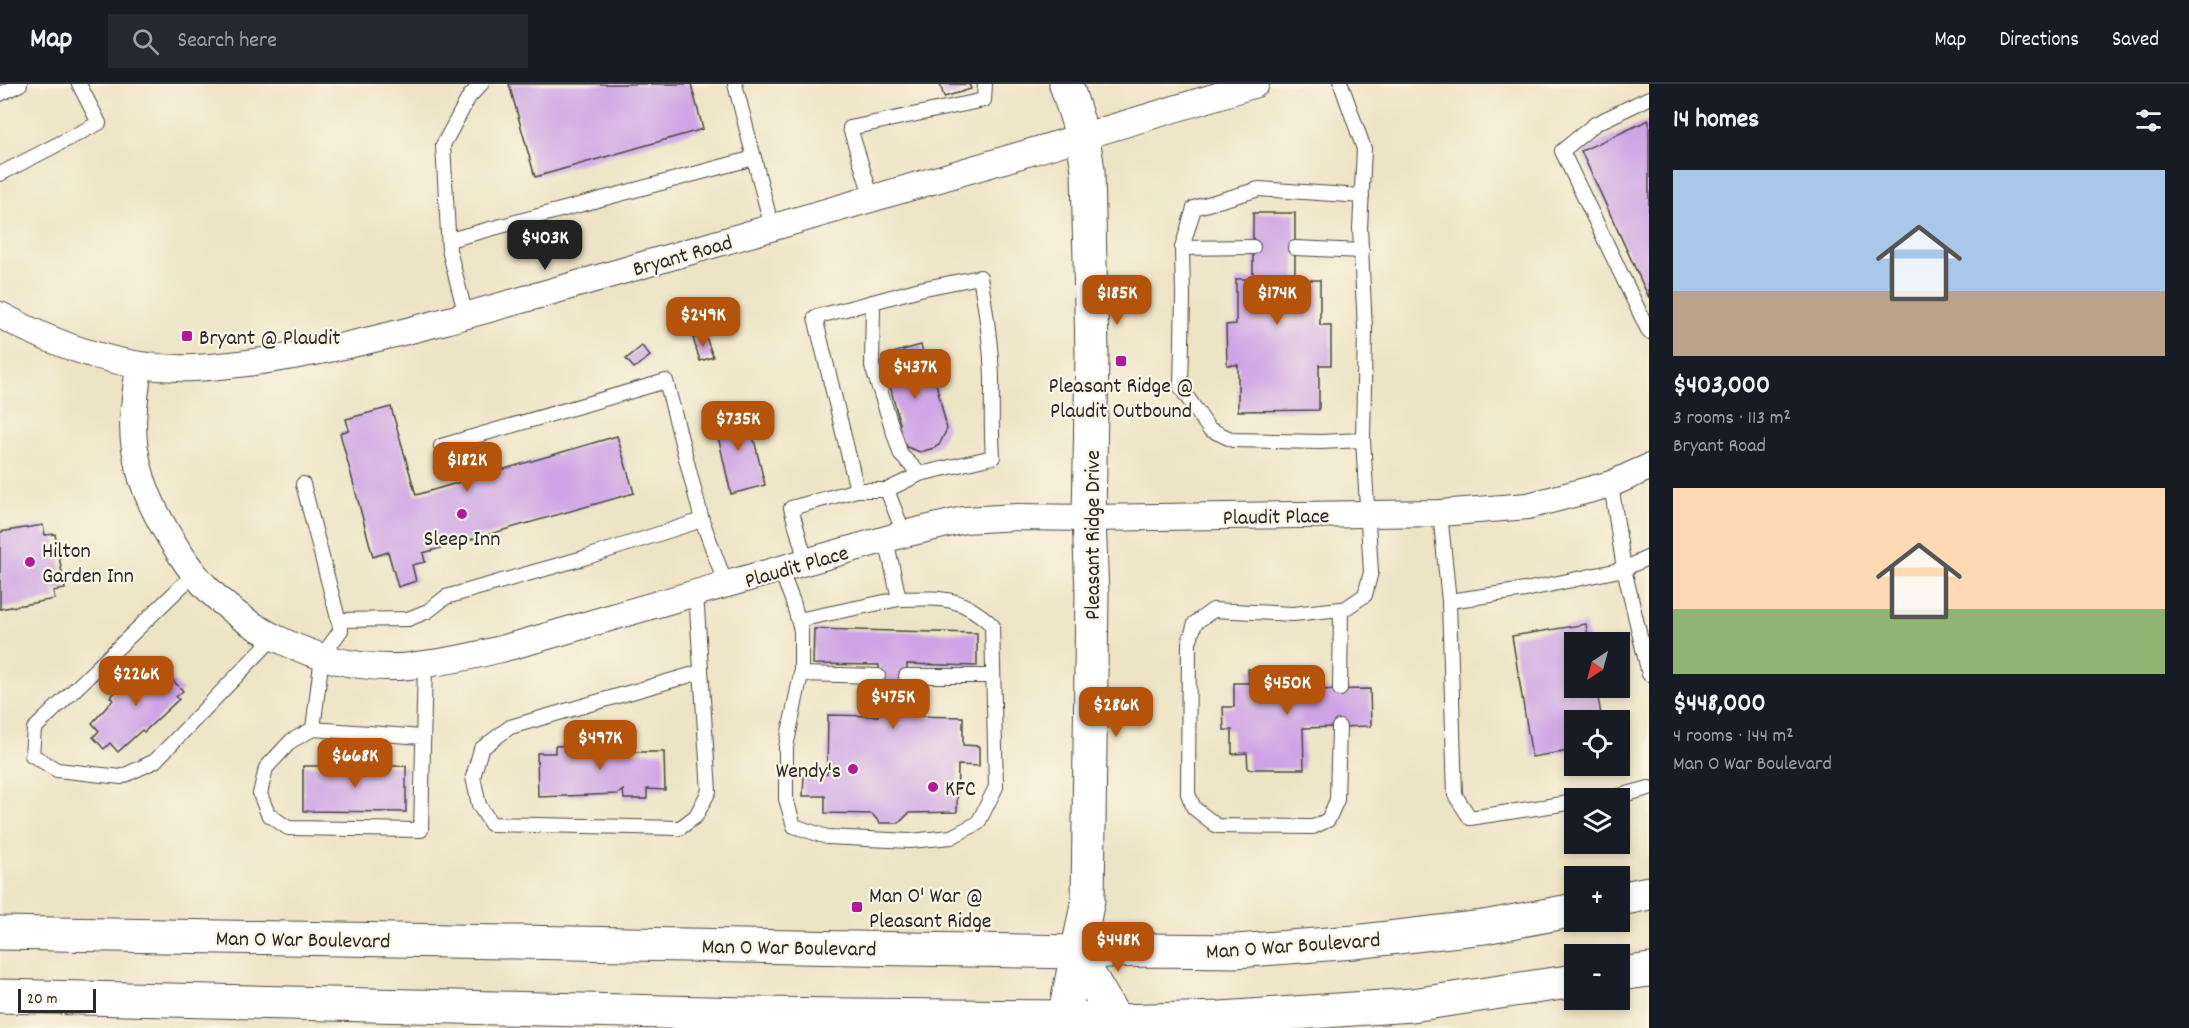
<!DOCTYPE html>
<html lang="en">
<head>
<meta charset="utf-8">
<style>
  :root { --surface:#171b24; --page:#242831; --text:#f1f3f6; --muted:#9ea1a6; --line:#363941; --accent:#b45309 }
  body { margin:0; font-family:Dekko,sans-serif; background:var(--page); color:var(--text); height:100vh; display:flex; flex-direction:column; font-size:22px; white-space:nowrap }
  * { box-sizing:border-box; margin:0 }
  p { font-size:20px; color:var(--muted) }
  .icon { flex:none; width:33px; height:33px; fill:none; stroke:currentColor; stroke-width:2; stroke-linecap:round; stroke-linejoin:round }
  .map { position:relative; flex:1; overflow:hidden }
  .panel { display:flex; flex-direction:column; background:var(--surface); width:540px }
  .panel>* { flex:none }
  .needle { width:39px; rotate:216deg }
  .buttons { position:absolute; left:1564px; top:548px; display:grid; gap:12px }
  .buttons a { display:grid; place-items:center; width:66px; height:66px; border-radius:0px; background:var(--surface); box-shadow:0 3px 9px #0003; font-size:30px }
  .scale { position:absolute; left:18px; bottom:15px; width:78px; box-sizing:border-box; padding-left:6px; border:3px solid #2b2b2b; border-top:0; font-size:16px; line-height:21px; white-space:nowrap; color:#2b2b2b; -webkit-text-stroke:4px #fcf5e5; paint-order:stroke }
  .price { position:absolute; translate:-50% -51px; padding:0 14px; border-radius:12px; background:var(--accent); color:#fff; font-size:20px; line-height:39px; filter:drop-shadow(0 2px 3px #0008) }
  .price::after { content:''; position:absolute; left:50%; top:36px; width:18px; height:14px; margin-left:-9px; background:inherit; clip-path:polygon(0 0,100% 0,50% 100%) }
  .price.current { background:#222; color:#fff }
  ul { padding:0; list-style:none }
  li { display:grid; align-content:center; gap:12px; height:318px; padding:0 24px }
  li span { display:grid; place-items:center; height:186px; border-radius:0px; color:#555 }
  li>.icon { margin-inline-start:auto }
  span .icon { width:108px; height:108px; fill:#fffc; stroke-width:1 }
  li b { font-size:26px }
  h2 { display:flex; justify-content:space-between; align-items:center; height:72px; padding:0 24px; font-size:26px }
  header { display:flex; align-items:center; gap:36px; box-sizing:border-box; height:84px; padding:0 30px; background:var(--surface); border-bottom:2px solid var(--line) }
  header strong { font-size:28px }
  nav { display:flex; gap:33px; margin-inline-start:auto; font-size:21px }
  .search { width:420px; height:54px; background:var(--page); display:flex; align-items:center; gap:15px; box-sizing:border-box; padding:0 21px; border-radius:0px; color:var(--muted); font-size:22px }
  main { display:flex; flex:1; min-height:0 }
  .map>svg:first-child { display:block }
  .building { fill:#cda4e5 }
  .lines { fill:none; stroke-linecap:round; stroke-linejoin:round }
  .lane-casing { stroke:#484742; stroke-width:16 }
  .street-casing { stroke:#484742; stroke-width:28 }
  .secondary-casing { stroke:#484742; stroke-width:35 }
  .primary-casing { stroke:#484742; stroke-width:35 }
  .lane { stroke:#fff; stroke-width:14 }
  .street { stroke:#fff; stroke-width:26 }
  .secondary { stroke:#fff; stroke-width:33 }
  .primary { stroke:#fff; stroke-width:33 }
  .poi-dot { fill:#b5179e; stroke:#fcf5e5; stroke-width:2 }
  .labels { text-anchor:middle; stroke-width:4.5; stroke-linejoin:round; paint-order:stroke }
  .street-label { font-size:22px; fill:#2b2b2b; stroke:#fcf5e5 }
  .poi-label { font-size:22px; fill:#2b2b2b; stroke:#fcf5e5; text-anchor:start }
</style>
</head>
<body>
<header>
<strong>Map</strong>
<div class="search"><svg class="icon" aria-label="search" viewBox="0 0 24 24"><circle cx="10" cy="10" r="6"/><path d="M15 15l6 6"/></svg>Search here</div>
<nav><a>Map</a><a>Directions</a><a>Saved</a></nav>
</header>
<main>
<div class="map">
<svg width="1649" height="944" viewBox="0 0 1649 944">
  <rect width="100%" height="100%" fill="#fcf5e5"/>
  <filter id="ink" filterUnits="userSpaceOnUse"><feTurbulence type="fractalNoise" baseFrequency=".0167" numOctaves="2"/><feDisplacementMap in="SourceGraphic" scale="12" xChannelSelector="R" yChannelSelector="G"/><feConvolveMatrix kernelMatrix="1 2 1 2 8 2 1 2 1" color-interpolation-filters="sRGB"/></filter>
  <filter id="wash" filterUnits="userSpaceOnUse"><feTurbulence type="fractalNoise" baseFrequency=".008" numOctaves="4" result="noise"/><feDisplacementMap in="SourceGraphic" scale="24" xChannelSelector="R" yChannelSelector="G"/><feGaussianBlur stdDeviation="1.35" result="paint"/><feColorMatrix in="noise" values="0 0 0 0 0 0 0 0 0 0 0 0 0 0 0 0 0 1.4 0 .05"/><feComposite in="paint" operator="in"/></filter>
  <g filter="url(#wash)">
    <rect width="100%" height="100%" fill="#ede4c5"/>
    <g id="blocks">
      <!-- building -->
      <g class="building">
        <polygon points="509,0 691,0 703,45 535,93"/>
        <polygon points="940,0 969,0 971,5 944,13"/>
        <polygon points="1649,36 1649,214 1581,67"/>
        <polygon points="1253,129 1295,129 1295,196 1320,196 1320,241 1331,241 1331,281 1319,281 1319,326 1238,327 1238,281 1227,281 1226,241 1236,240 1236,195 1253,195"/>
        <polygon points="705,250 713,273 700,277 693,254"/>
        <polygon points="921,261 933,300 936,299 947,345 939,361 934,364 920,368 904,362 895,341 900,340 882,272"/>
        <polygon points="642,262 650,272 634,284 626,275"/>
        <polygon points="391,323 416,411 617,352 634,409 423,469 425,478 412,481 416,497 398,503 388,468 373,473 340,349 349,346 346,335"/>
        <polygon points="738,323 742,338 751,343 765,401 731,410 713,330"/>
        <polygon points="43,441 45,451 55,450 65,505 53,507 55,515 0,525 0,448"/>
        <polygon points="1586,540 1589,558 1575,558 1575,603 1596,603 1602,636 1575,636 1575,666 1532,673 1512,552"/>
        <polygon points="814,545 977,549 977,582 907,580 906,632 963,633 963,661 979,662 979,682 958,681 957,728 909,729 899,739 880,739 872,730 825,729 825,712 803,712 804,691 827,690 828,631 878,632 879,581 813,580"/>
        <polygon points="154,576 183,607 176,613 179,615 144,648 142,646 118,668 110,659 104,665 93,653 99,647 92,639 113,616 110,613 137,588 139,590"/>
        <polygon points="1304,584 1305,606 1370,605 1371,642 1303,644 1304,685 1248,685 1247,669 1232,670 1232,646 1224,646 1223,623 1234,623 1234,599 1249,599 1248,585"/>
        <polygon points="634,658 634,668 664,668 665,706 647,705 647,715 624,715 623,706 618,710 538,713 537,669 555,669 555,662"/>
        <polygon points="303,682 406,682 406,728 303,727"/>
      </g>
    </g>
  </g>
  <g filter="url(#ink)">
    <use href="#blocks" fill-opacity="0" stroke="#484742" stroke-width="1.5"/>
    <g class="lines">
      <!-- lane casing -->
      <g class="lane-casing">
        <g id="lane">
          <polyline points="735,0 772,144"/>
          <polyline points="0,10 20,0"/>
          <polyline points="1649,14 1595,40 1562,67 1649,248"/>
          <polyline points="0,90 99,39 79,0"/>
          <polyline points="1362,112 1259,105 1194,124 1182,164 1183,212 1181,304 1209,345 1233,356 1320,358 1363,356"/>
          <polyline points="872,115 850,44 984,16 985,0"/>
          <polyline points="449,156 754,74"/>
          <polyline points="1182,164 1253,163"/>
          <polyline points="1295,164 1362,167"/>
          <polyline points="873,218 815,233 857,406 887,406"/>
          <polyline points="466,232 449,166 443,61 469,13 481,0"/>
          <polyline points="441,362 666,297 702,436"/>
          <polyline points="303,400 341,546 322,572 313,645"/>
          <polyline points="1440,429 1449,517 1455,711 1470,734 1575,718"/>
          <path d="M904 450 887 406 920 390 993 373C991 346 992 320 992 294 991 260 986 226 980 193L920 205 873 218 872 282 901 371 920 390"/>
          <polyline points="1649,473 1624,485 1649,590"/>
          <polyline points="806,478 791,424 857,406"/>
          <path d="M780 485 793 518 801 546V590L786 663V715L794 742 827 753 910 757 951 753 978 739 996 703 992 541C959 511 941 514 899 515L886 455"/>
          <polyline points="194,490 34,645 32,671 57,686 121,693 155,677 274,553"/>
          <polyline points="696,509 709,707 696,732 680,744 491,740 479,721 473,693 481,665 510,643 701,588"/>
          <polyline points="1449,517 1525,506 1624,485 1611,400"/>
          <polyline points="1341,525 1346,524 1365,511 1371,488 1363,356 1365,245 1360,144 1364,65 1341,0"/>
          <polyline points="338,536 408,535 428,527 446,513 587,473 702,436 726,501"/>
          <polyline points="798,536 899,515"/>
          <polyline points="801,590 878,592"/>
          <polyline points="906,592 993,592"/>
          <polyline points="1339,643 1337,716 1328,736 1313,743 1217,742 1194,724 1188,710 1189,559 1195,539 1213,526 1293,530 1341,525 1340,605"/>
          <polyline points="423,653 313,645 291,657 266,684 260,710 268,730 288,744 421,746 425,580"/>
          <polyline points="1612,714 1649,704"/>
        </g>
      </g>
      <!-- street casing -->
      <g class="street-casing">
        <g id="street">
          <path d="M0 231C59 263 126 287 194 284 277 279 358 260 438 239 510 220 581 199 653 178 854 120 1056 62 1256 0"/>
          <path d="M139 282C136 309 130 338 135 365 141 407 163 445 187 480 231 542 319 585 396 583 405 583 415 581 425 580 481 573 537 555 592 539 696 509 799 479 904 450L964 436 1017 433 1089 434 1440 429 1528 422 1611 400 1649 383"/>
        </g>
      </g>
      <!-- secondary casing -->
      <g class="secondary-casing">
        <g id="secondary">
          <polyline points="1076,868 1116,937 1116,944"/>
          <polyline points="1062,944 1088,816 1092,510 1089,434 1092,270 1088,86 1083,54 1066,0"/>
        </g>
      </g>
      <!-- primary casing -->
      <g class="primary-casing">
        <g id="primary">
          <polyline points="1620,815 1649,809"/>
          <polyline points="0,849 1076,868 1149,866 1236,867 1354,858 1484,843 1575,826"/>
          <polyline points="1620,890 1649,886"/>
          <polyline points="0,912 747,930 1063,933 1116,937 1221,934 1412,921 1575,897"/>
        </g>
      </g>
      <!-- lane -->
      <use href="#lane" class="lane"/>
      <!-- street -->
      <use href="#street" class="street"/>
      <!-- secondary -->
      <use href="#secondary" class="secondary"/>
      <!-- primary -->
      <use href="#primary" class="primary"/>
    </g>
  </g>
  <!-- markers -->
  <g class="poi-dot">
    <rect x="181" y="246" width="12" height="12" rx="3"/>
    <rect x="1115" y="271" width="12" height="12" rx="3"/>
    <circle cx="462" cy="430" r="6"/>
    <circle cx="30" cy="478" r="6"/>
    <circle cx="853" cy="685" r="6"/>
    <circle cx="933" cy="703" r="6"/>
    <rect x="851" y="817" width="12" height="12" rx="3"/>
  </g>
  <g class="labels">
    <!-- street labels -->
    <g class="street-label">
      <text transform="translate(682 170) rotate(-16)" y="8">Bryant Road</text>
      <text transform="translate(1276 431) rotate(-1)" y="8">Plaudit Place</text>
      <text transform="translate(1091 451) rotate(-90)" y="8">Pleasant Ridge Drive</text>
      <text transform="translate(796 481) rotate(-16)" y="8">Plaudit Place</text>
      <text transform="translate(303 854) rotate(1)" y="8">Man O War Boulevard</text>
      <text transform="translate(1293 860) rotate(-4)" y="8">Man O War Boulevard</text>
      <text transform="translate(789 862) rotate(1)" y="8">Man O War Boulevard</text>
    </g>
    <!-- poi labels -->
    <g class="poi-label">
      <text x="199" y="260">Bryant @ Plaudit</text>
      <text x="1121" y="308" text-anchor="middle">Pleasant Ridge @<tspan x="1121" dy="25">Plaudit Outbound</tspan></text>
      <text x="462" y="461" text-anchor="middle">Sleep Inn</text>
      <text x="42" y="473">Hilton<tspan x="42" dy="25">Garden Inn</tspan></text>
      <text x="841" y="693" text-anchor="end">Wendy's</text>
      <text x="945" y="711">KFC</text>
      <text x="869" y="818">Man O' War @<tspan x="869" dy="25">Pleasant Ridge</tspan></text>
    </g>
  </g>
</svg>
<div class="buttons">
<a><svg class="needle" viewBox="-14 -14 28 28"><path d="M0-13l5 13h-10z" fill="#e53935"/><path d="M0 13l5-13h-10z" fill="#9ea1a6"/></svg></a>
<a><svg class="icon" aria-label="locate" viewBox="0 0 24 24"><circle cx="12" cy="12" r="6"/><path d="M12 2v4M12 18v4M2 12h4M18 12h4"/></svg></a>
<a><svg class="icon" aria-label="layers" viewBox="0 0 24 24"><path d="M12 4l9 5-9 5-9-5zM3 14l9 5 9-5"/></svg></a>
<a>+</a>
<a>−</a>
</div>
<div class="scale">20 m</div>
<b class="price current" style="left:545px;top:187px">$403K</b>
<b class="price" style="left:1117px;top:242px">$185K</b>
<b class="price" style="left:1277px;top:242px">$174K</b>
<b class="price" style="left:703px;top:264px">$249K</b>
<b class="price" style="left:915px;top:316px">$437K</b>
<b class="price" style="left:738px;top:368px">$735K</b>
<b class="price" style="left:467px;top:409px">$182K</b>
<b class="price" style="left:136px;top:623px">$226K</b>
<b class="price" style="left:1287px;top:632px">$450K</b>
<b class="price" style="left:893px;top:646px">$475K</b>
<b class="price" style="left:1116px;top:654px">$286K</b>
<b class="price" style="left:600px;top:687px">$497K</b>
<b class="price" style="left:355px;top:705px">$668K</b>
<b class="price" style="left:1118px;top:889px">$448K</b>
</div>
<section class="panel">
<h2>14 homes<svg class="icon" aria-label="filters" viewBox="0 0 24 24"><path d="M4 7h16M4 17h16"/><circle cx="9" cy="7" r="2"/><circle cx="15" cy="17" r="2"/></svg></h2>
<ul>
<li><span style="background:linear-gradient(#a9c7e8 65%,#b9a48a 0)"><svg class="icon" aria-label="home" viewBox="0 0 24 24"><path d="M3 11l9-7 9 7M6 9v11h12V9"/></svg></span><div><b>$403,000</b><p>3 rooms · 113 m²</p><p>Bryant Road</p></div></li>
<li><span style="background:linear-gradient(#ffd9b3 65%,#8fb573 0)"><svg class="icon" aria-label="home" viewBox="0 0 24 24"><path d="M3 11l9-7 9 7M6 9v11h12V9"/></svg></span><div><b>$448,000</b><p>4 rooms · 144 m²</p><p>Man O War Boulevard</p></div></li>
</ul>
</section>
</main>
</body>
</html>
